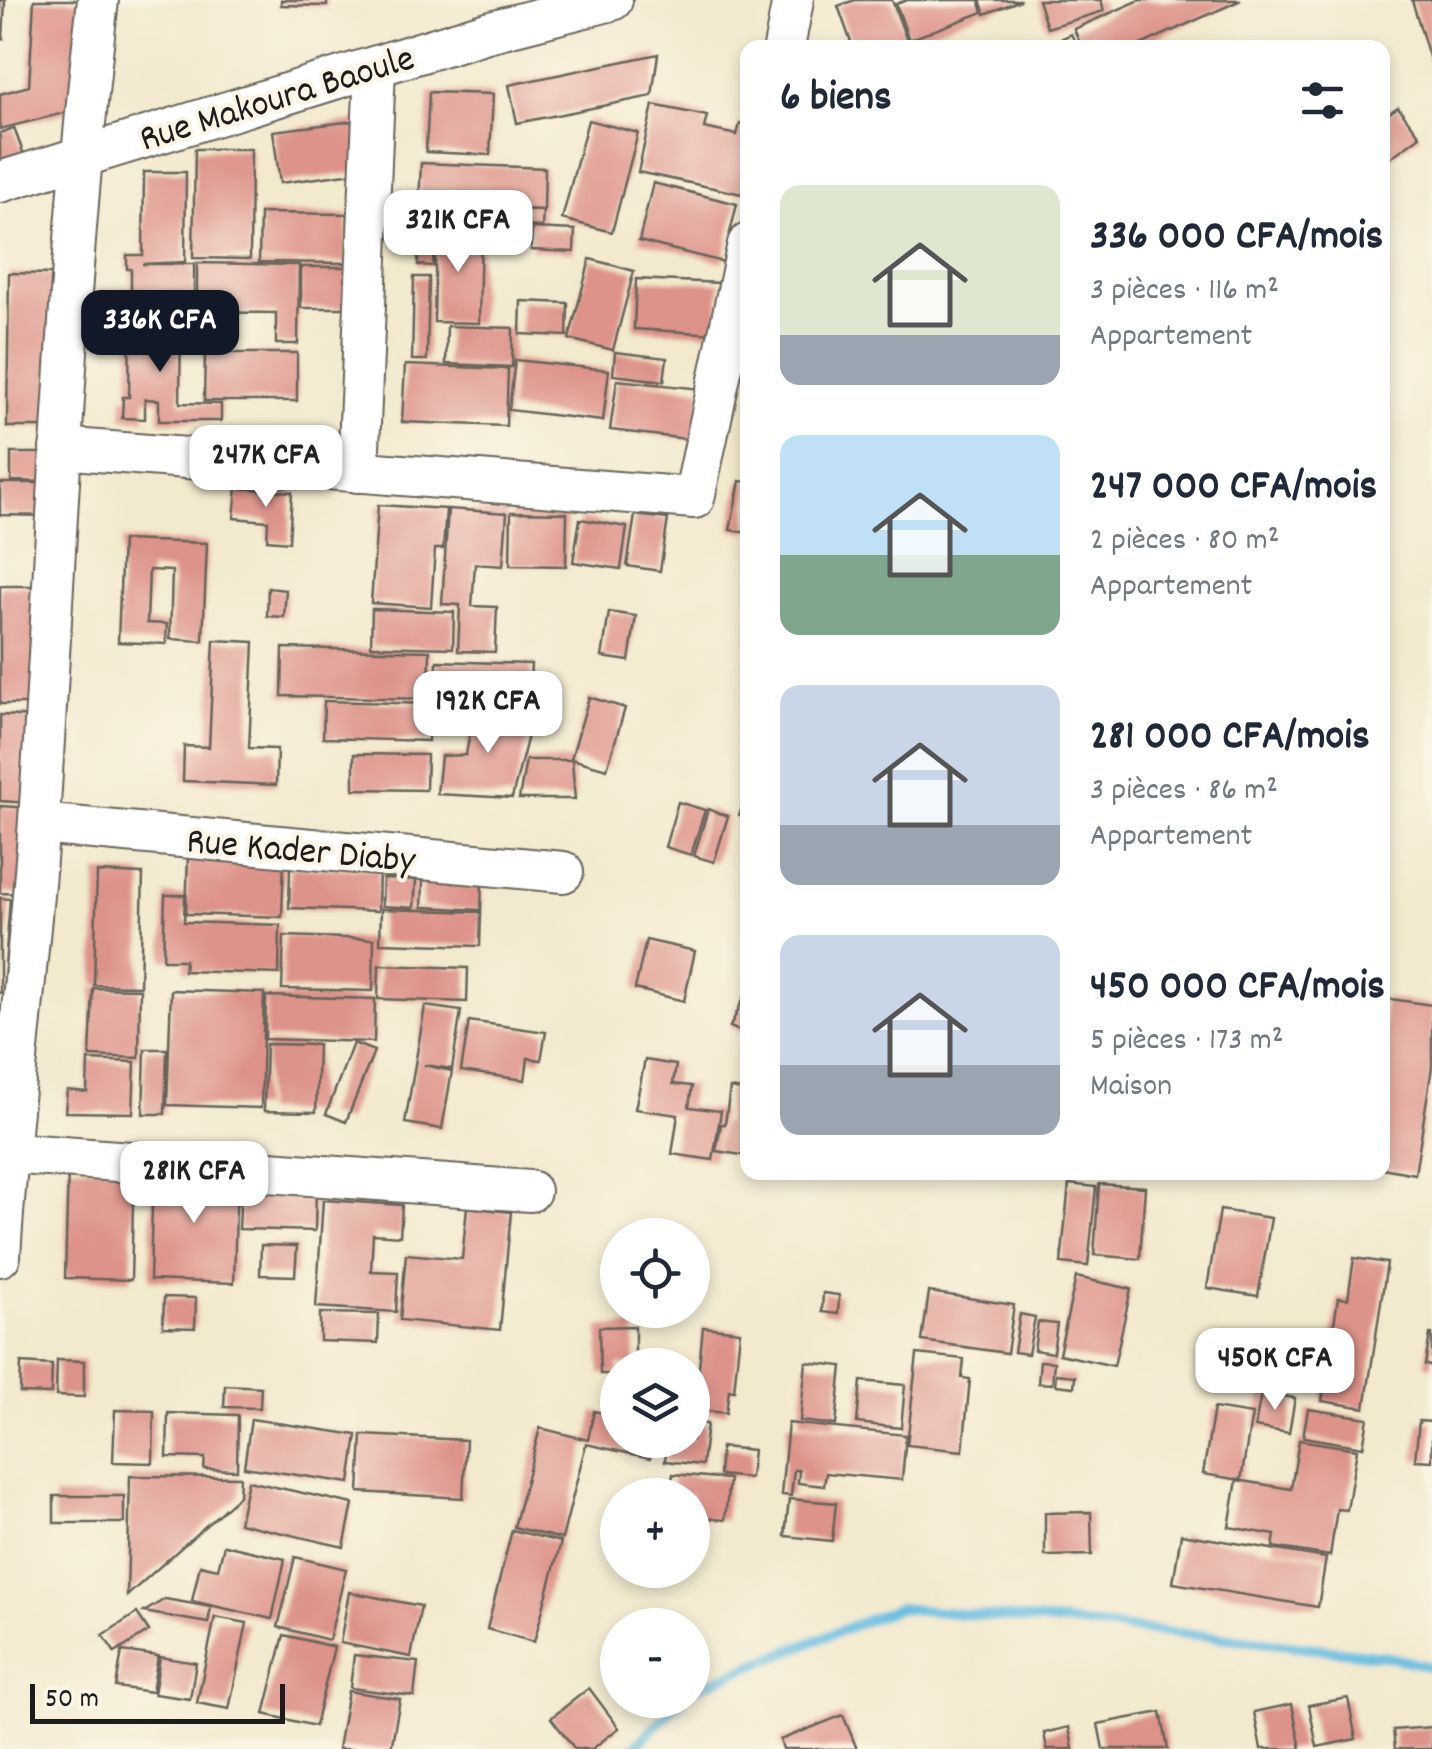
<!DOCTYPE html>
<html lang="fr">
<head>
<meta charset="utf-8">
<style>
  :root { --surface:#fff; --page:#f2f2f3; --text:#1f2937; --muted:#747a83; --accent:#111827 }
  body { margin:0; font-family:Dekko,sans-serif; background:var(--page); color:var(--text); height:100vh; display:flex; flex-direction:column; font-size:38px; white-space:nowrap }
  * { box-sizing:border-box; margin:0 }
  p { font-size:32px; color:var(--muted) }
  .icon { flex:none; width:55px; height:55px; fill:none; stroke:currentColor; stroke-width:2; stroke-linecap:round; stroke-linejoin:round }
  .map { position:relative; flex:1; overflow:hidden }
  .sheet { position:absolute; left:740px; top:40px; width:650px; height:1140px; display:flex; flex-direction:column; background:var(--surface); border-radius:20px; box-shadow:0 5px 15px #0003 }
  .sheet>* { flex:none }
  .buttons { position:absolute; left:600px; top:1218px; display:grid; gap:20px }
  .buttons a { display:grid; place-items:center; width:110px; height:110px; border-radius:50%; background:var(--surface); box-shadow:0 5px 15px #0003; font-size:50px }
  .scale { position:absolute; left:30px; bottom:25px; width:255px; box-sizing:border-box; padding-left:10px; border:5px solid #1c1c1c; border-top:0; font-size:28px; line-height:35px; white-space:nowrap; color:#1c1c1c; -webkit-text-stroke:8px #fcf5e5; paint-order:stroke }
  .price { position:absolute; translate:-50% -85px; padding:0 22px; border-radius:20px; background:#fff; color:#222; font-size:32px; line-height:65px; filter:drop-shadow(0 2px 5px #0008) }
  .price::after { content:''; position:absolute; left:50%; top:60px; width:30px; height:22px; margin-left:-15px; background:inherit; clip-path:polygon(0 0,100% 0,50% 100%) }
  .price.active { background:var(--accent); color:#fff }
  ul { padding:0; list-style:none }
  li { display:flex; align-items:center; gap:30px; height:250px; padding:0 40px }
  li span { display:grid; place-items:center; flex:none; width:280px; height:200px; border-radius:20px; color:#555 }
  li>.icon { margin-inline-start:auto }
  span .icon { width:120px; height:120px; fill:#fffc; stroke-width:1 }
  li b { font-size:42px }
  h2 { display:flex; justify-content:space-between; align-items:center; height:120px; padding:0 40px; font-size:42px }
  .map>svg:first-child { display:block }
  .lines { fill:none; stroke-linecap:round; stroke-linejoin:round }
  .stream { stroke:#63bce1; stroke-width:10 }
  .building { fill:#dd928a }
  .street-casing { stroke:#67645a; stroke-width:44 }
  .street { stroke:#fff; stroke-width:40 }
  .labels { text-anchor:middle; stroke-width:8; stroke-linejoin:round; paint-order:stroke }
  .street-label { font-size:38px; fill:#1c1c1c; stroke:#fcf5e5 }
</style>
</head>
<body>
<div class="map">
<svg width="1432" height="1749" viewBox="0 0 1432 1749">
  <rect width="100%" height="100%" fill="#fcf5e5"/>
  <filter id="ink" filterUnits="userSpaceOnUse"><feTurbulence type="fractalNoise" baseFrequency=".01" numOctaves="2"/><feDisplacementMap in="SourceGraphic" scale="20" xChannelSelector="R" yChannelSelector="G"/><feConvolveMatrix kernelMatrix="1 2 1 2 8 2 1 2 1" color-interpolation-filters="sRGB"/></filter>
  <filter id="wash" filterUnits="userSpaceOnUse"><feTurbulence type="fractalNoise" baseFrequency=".0048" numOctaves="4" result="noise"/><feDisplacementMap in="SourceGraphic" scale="40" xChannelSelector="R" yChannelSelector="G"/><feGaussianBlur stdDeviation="2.25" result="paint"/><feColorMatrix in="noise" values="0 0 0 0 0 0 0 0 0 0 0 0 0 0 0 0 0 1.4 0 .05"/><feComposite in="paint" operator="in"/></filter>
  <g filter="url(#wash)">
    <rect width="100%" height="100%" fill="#f2e9ce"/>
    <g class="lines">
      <!-- stream -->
      <g class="stream">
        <polyline points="692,1689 898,1608 1209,1636 1385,1656 1432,1667"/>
        <polyline points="632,1749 682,1700"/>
      </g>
    </g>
    <g id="blocks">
      <!-- building -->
      <g class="building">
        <polygon points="0,0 5,0 3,39 0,39"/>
        <polygon points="34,0 91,0 76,110 0,129 0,94 29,86"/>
        <polygon points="281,0 327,0 327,6 281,5"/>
        <polygon points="855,0 892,0 907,41 891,48 853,48 838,6"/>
        <polygon points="907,0 979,0 983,12 909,40 896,4"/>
        <polygon points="980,0 1021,0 985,14"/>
        <polygon points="1038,0 1101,0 1104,11 1047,28"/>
        <polygon points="1140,0 1241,0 1134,48 1082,48 1074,29"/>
        <polygon points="1412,0 1432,0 1432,63 1431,63"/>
        <polygon points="1071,34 1078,48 1041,48"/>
        <polygon points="658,54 652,96 517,123 509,85"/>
        <polygon points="429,92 493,94 490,155 426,152"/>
        <polygon points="653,105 707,116 704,128 737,135 740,124 748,126 748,169 742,194 638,172"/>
        <polygon points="1398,107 1420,136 1382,164 1382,118"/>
        <polygon points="362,120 369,171 280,183 273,131"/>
        <polygon points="588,120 638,133 612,232 562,219"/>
        <polygon points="14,128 27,163 0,173 0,133"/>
        <polygon points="195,149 251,149 250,259 193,258"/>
        <polygon points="421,163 545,168 544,210 419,205"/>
        <polygon points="144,172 186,172 185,262 142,264 194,264 194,319 131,319 131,269 127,269 127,255 143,255"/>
        <polygon points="653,183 737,204 723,262 639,241"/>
        <polygon points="418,206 543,211 542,227 418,221"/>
        <polygon points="260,213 348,214 347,263 259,262"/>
        <polygon points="419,226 434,227 433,266 418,265"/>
        <polygon points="436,227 481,228 479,323 434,322"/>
        <polygon points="532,228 575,230 574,252 531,250"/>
        <polygon points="590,259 634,271 613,350 569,339"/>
        <polygon points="197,263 299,265 298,344 276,344 276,313 197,312"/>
        <rect x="301" y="267" width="58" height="41"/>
        <polygon points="9,273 52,274 51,427 7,427"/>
        <polygon points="414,277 429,277 427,360 412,360"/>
        <polygon points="636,279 720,283 717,334 634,329"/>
        <polygon points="521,301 568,303 567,336 520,334"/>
        <polygon points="130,322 181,323 180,403 221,404 221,421 159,421 159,400 145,399 145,419 122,418 123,397 129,397"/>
        <polygon points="447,326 513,328 512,367 446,364"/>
        <polygon points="615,352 667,358 664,381 613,375"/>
        <polygon points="205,353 297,353 297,401 204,401"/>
        <polygon points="515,360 609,370 603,421 509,410"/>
        <polygon points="405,365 508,369 506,426 402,422"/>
        <polygon points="617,380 702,389 696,440 610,430"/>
        <polygon points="11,453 49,453 48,482 11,481"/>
        <polygon points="740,481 748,482 748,533 730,530"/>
        <polygon points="0,483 51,483 51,516 0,515"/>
        <polygon points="237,488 292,492 289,542 267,540 268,521 234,518"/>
        <polygon points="378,505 446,509 443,549 435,549 431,607 371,603"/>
        <polygon points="448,509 507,513 503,566 475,564 472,606 497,607 495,652 458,651 460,605 442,604"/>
        <polygon points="511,512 567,513 566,566 510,565"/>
        <polygon points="635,515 668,519 660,571 627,566"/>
        <polygon points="580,519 627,527 621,569 573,562"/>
        <polygon points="122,540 207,543 203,641 170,639 172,571 149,570 147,623 167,624 166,644 118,642"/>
        <polygon points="0,586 38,586 37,704 0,704"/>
        <polygon points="268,588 286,590 284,617 267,616"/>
        <polygon points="372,609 454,612 453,648 371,646"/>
        <polygon points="609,612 636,616 629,661 602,657"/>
        <polygon points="214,640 254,642 249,748 277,749 276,785 183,781 184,746 209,747"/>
        <polygon points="283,648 430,651 429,699 282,696"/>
        <polygon points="437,661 531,664 529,700 436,696"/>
        <polygon points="589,697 625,708 607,769 571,759"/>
        <polygon points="324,701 429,704 428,741 323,738"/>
        <polygon points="474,708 534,712 512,798 437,794 441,756 466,755"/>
        <polygon points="0,715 38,717 31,803 0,801"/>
        <polygon points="354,754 427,755 426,790 354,789"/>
        <polygon points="526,760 572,760 575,799 519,799"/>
        <polygon points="748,789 748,817 739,815"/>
        <polygon points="678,802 705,810 691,855 665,847"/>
        <polygon points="0,806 31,808 26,894 0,893"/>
        <polygon points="708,809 728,816 714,862 694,856"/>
        <polygon points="188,855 284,858 282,917 186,914"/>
        <polygon points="290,867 379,869 378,911 289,908"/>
        <polygon points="97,872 143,874 140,986 94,985"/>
        <polygon points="383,879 416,880 414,908 382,906"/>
        <polygon points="423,880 482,882 481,910 422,907"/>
        <polygon points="165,895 185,895 184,922 280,925 279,974 184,971 185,960 163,960"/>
        <polygon points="0,898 10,899 3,993 0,993"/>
        <polygon points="381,909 481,912 480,946 380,943"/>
        <polygon points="284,936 374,939 373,991 282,989"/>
        <polygon points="646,940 695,951 684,1001 635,989"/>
        <polygon points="379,965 468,968 467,1002 378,999"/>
        <polygon points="93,988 140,989 139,1058 90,1056"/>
        <polygon points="748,989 748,1035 730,1027"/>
        <polygon points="171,990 264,993 261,1108 167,1105"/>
        <polygon points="266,996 375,999 374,1042 265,1039"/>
        <polygon points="1384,998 1432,1005 1432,1067 1415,1174 1382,1168"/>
        <polygon points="425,1006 461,1011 452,1069 424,1065 452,1071 442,1129 405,1123"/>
        <polygon points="469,1021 546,1032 541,1060 528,1058 525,1080 461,1071"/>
        <polygon points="353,1043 374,1051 346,1122 326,1114"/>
        <polygon points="266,1044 318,1045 316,1112 264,1111"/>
        <polygon points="145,1049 167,1049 165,1114 143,1114"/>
        <polygon points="88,1060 135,1062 133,1113 65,1112 67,1090 87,1092"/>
        <polygon points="645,1060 676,1065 673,1084 692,1086 689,1107 721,1111 713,1160 672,1154 678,1115 635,1109"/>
        <polygon points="730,1088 748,1091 748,1156 716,1151 721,1124 725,1124"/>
        <polygon points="68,1166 134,1168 131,1280 65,1278"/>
        <polygon points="153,1168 237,1171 234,1283 150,1280"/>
        <polygon points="1069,1184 1096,1187 1088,1266 1061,1263"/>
        <polygon points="1099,1184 1145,1187 1140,1259 1094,1255"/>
        <polygon points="241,1185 316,1188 315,1231 239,1229"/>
        <polygon points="323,1200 402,1205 400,1236 373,1234 371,1271 398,1272 396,1312 316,1307"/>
        <polygon points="467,1207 511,1212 500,1330 400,1320 406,1254 462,1259"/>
        <polygon points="1220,1210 1271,1218 1258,1296 1207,1288"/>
        <polygon points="261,1245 297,1246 295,1276 260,1275"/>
        <polygon points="1354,1258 1387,1263 1365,1408 1322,1401 1338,1298 1348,1299"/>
        <polygon points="1076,1277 1131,1289 1114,1366 1059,1354"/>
        <polygon points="929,1292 1014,1305 1007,1353 922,1341"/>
        <polygon points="823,1293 839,1295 838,1314 822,1312"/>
        <polygon points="164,1297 196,1298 195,1328 163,1327"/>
        <polygon points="320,1313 379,1314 378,1343 320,1341"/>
        <polygon points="1020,1314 1035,1317 1028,1354 1014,1352"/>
        <polygon points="1038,1322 1057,1324 1053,1353 1034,1350"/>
        <polygon points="635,1326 635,1365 618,1365 618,1374 600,1374 599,1327"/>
        <polygon points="703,1327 740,1331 734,1391 729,1390 726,1413 694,1410 692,1405 692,1377 698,1378"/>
        <polygon points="1430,1334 1432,1334 1432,1366 1425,1365"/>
        <polygon points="917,1354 964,1359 962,1378 970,1379 963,1451 907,1445"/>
        <polygon points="57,1360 84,1361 84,1397 56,1396"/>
        <polygon points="1040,1361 1054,1362 1052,1384 1038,1383"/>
        <polygon points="806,1362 842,1366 836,1425 800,1421"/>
        <polygon points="21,1363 52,1365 51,1394 20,1393"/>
        <polygon points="1056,1374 1075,1376 1074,1387 1055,1385"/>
        <polygon points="861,1381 905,1385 901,1428 857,1423"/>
        <polygon points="225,1385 261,1387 260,1408 224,1407"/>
        <polygon points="1261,1393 1295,1398 1289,1433 1255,1427"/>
        <polygon points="1214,1408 1252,1414 1241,1480 1203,1474"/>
        <polygon points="1308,1409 1368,1418 1363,1447 1303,1437"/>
        <polygon points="115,1410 154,1411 153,1463 113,1462"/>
        <polygon points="594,1411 618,1417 618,1440 654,1440 650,1458 586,1444 562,1539 514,1527 540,1428 588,1440"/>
        <polygon points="168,1413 238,1415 237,1470 204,1469 205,1458 167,1457"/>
        <polygon points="251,1419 357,1435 350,1483 244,1467"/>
        <polygon points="1419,1421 1432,1422 1432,1461 1415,1460"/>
        <polygon points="692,1422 707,1424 702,1465 665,1461 667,1440 692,1440"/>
        <polygon points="788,1423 906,1435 902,1480 826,1473 824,1486 798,1483 799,1470 794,1470 791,1496 781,1495"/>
        <polygon points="362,1435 466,1440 463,1498 359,1492"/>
        <polygon points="1299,1440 1357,1449 1347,1510 1337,1509 1330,1556 1273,1547 1275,1535 1229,1527 1237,1480 1291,1489"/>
        <polygon points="721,1447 753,1450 750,1478 719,1475"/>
        <polygon points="673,1474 729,1479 725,1520 692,1517 692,1495 670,1495"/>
        <polygon points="130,1476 240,1477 239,1496 127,1596"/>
        <polygon points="248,1481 353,1504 344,1547 239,1523"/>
        <rect x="54" y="1496" width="70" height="27"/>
        <polygon points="789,1499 836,1503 832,1541 785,1536"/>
        <polygon points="1091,1512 1092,1555 1045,1556 1045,1513"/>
        <polygon points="512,1530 561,1542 534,1642 487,1629"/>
        <polygon points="1181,1534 1326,1558 1318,1607 1173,1583"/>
        <polygon points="224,1545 285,1559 272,1619 192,1601 200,1565 218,1569"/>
        <polygon points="295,1557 346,1569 329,1640 278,1627"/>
        <polygon points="349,1592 421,1606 411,1657 340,1643"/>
        <polygon points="165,1599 211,1607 208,1623 144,1612"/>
        <polygon points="137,1613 149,1631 115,1653 103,1635"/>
        <polygon points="215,1617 247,1623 229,1709 197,1703"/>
        <polygon points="284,1635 334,1647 315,1726 264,1714"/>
        <polygon points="122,1651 158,1656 152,1692 116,1687"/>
        <polygon points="354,1655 418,1662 414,1696 350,1688"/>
        <polygon points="160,1657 196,1663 190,1699 154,1694"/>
        <polygon points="589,1688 619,1728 592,1749 575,1749 551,1718"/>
        <polygon points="348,1691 400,1699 391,1749 338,1749"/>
        <polygon points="1348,1698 1356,1739 1317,1747 1309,1705"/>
        <polygon points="1292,1704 1301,1749 1261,1749 1254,1712"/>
        <polygon points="1161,1712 1168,1749 1103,1749 1098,1724"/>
        <polygon points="843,1715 857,1749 783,1749 780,1740"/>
        <polygon points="1069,1727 1073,1749 1047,1749 1044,1733"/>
        <polygon points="1432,1727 1432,1749 1395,1749 1393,1730"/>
      </g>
    </g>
  </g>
  <g filter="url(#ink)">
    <use href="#blocks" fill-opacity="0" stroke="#67645a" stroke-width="2.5"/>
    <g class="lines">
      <!-- street casing -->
      <g class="street-casing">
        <g id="street">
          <polyline points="784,48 793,0"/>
          <polyline points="0,182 487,32 612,0"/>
          <polyline points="60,448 694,498 748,244"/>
          <polyline points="358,472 375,67"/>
          <polyline points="39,824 563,872"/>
          <polyline points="7,1153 530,1191"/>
          <path d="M0 1256C9 1110 29 966 39 820 57 547 66 273 98 0"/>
        </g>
      </g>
      <!-- street -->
      <use href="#street" class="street"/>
    </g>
  </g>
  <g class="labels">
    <!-- street labels -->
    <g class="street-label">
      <text transform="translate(276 96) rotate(-17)" y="13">Rue Makoura Baoule</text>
      <text transform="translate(301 848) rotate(5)" y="13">Rue Kader Diaby</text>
    </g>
  </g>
</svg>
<div class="buttons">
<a><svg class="icon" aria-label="locate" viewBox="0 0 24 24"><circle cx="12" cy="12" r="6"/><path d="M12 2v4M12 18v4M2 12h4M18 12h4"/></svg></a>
<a><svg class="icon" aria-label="layers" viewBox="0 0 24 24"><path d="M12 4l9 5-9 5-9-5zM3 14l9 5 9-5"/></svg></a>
<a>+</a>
<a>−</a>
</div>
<div class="scale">50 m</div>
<b class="price" style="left:458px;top:275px">321K CFA</b>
<b class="price active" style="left:160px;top:375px">336K CFA</b>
<b class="price" style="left:266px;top:510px">247K CFA</b>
<b class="price" style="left:488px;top:756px">192K CFA</b>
<b class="price" style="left:194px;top:1226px">281K CFA</b>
<b class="price" style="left:1275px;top:1413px">450K CFA</b>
<section class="sheet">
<h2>6 biens<svg class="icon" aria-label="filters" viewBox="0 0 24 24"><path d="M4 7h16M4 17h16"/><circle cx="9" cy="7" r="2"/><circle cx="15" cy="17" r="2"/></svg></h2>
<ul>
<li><span style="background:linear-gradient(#dfe7d0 75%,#9aa5b1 0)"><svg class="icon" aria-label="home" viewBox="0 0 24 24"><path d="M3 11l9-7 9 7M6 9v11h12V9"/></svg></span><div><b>336 000 CFA/mois</b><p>3 pièces · 116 m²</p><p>Appartement</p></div></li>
<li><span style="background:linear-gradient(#bfe0f5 60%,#7fa58c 0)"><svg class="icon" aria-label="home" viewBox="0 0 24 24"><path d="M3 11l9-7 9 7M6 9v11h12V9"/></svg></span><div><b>247 000 CFA/mois</b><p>2 pièces · 80 m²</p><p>Appartement</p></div></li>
<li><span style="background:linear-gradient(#c9d6e8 70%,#9aa5b1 0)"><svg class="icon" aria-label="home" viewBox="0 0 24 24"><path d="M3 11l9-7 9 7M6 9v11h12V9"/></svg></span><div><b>281 000 CFA/mois</b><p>3 pièces · 86 m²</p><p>Appartement</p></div></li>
<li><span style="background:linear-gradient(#c9d6e8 65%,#9aa5b1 0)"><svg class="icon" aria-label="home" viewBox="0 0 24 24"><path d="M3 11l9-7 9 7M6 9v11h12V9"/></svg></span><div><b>450 000 CFA/mois</b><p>5 pièces · 173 m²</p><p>Maison</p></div></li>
</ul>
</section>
</div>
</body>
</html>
